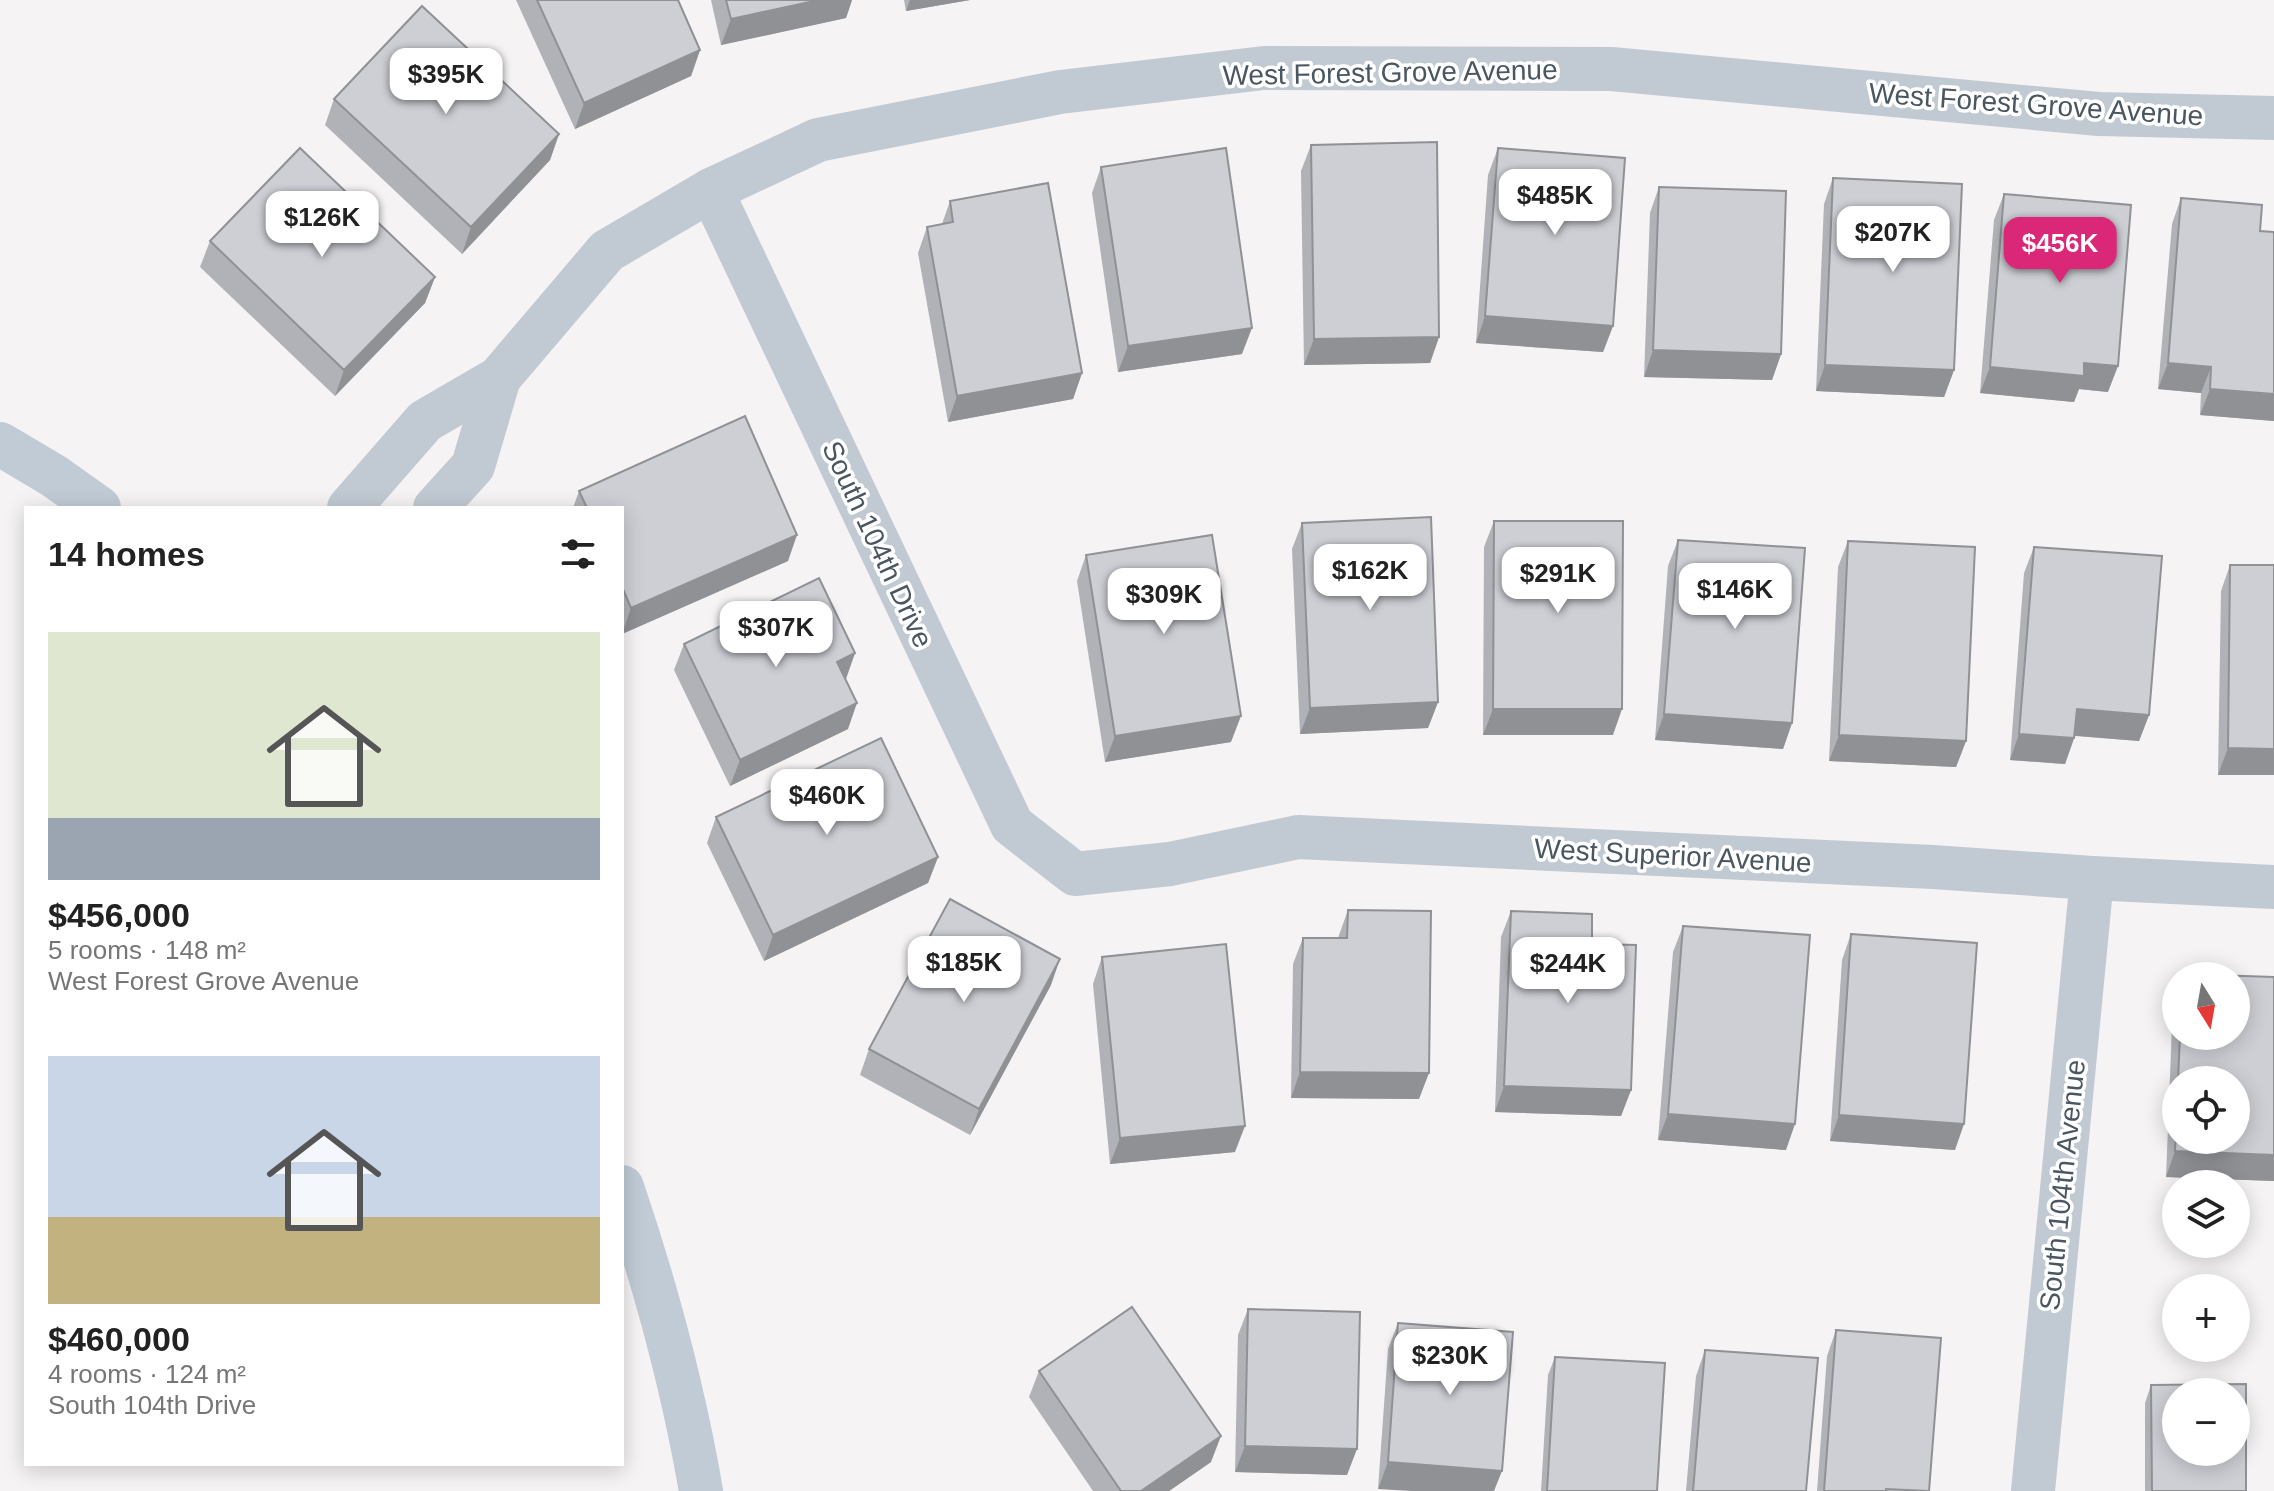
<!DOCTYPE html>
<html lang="en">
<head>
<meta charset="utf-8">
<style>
  :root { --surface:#fff; --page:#f2f2f2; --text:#222; --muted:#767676; --accent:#db2777 }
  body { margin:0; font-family:Helvetica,sans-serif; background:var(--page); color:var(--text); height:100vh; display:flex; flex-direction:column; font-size:30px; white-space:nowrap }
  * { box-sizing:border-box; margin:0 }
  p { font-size:26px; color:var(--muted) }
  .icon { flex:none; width:44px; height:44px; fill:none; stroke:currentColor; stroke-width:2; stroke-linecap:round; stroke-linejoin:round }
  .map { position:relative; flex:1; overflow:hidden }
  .details { position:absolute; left:24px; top:506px; width:600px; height:960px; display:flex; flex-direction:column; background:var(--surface); border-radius:0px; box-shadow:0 4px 20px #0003 }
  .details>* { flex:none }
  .needle { width:52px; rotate:169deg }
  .fabs { position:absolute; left:2162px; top:962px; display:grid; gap:16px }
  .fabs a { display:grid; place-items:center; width:88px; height:88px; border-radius:50%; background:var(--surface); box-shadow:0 4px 20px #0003; font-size:40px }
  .price { position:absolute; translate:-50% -68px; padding:0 18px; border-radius:16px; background:#fff; color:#222; font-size:26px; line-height:52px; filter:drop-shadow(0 2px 4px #0008) }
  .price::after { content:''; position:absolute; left:50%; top:48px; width:24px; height:18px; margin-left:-12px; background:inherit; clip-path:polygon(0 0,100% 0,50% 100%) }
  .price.active { background:var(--accent); color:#fff }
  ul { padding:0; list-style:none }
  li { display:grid; align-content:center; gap:16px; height:424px; padding:0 24px }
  li span { display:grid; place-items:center; height:248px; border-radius:0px; color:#555 }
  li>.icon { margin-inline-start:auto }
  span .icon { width:144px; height:144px; fill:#fffc; stroke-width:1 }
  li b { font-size:34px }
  h2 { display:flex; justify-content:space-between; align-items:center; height:96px; padding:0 24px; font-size:34px }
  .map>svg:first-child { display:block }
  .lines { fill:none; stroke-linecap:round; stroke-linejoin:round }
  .street { stroke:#c1cad2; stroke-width:44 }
  .secondary { stroke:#c1cbd6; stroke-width:44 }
  .wall { fill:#b0b2b7; fill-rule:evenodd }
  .shaded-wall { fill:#909195 }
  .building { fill:#cdcfd5; stroke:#909195; stroke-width:2; fill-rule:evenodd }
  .labels { text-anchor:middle; stroke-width:7; stroke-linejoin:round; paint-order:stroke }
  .street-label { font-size:28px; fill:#4a5661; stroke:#fff }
</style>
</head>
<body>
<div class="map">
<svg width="2274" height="1491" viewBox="0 0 2274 1491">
  <rect width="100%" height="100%" fill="#f5f3f3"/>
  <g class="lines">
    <!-- street -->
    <g class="street">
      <polyline points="711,190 1012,825 1075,874 1170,864 1298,837 1933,867 2092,878 2274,887"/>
      <polyline points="349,508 425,421 499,378 607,251 711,190 818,140 1060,92 1264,68 1611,69 2099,114 2274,118"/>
      <polyline points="435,508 473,466 499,378"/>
      <polyline points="2033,1491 2092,878"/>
    </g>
    <!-- secondary -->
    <g class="secondary">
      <polyline points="0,444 54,476 99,508"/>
      <path d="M622 1187C656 1287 683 1387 701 1491"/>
    </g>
  </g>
  <!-- wall -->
  <g class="wall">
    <polygon points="516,0 678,0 700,50 691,76 575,129"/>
    <polygon points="711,0 852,0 846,18 721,45"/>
    <polygon points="904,0 970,0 906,11"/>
    <polygon points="334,99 559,134 550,160 462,254 325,125"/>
    <polygon points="1311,145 1439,337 1430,363 1304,365 1301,171"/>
    <polygon points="1498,148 1613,326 1603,352 1476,343 1488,175"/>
    <polygon points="1101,167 1242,354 1118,372 1092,193"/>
    <polygon points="1833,178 1954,370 1944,397 1816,391 1824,204"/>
    <polygon points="1659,187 1781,354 1772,380 1644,377 1650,213"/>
    <polygon points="2004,194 2108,392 2079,389 2074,402 1980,393 1994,220"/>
    <polygon points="2181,198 2260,231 2274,232 2274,421 2200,415 2201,393 2158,389 2172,224"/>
    <polygon points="950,201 1082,373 1073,399 948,422 918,253 927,227 942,224"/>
    <polygon points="210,241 435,277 425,303 335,396 200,267"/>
    <polygon points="579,491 788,561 622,634 622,508 573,508"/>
    <polygon points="1494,521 1613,735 1483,735 1484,547"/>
    <polygon points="1302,523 1438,702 1428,728 1300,734 1292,549"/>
    <polygon points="1678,540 1792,723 1783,749 1655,740 1668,566"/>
    <polygon points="1848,541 1966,741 1956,767 1829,761 1838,567"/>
    <polygon points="2034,547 2149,715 2139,741 2075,736 2065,764 2010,760 2024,573"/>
    <polygon points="1086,555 1231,742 1105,762 1077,581"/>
    <polygon points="2230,565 2274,775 2218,775 2221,591"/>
    <polygon points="684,644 855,653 845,679 848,729 730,786 674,670"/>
    <polygon points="716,817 938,857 928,883 764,961 707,843"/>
    <polygon points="1348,910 1419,1099 1291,1098 1293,964 1303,938 1338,938"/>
    <polygon points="1511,911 1592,944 1631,1090 1621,1116 1495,1112 1501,937"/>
    <polygon points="1683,926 1786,1150 1658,1140 1673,952"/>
    <polygon points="1851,934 1955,1150 1830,1141 1842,960"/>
    <polygon points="1102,957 1235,1152 1110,1164 1093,984"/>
    <path d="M2183 974 2274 977V1181L2166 1177 2173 1000 2176 992V1036H2236V976H2182ZM2176 1080H2236V1140H2176Z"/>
    <polygon points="1051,985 970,1135 860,1075 869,1049"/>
    <polygon points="1248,1309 1347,1475 1235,1472 1238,1335"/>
    <polygon points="1398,1323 1513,1332 1378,1489 1388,1349"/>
    <polygon points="1836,1330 1929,1491 1817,1491 1827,1356"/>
    <polygon points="1705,1350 1806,1491 1686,1491 1696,1376"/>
    <polygon points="1555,1357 1657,1491 1541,1491 1548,1375"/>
    <polygon points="1039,1371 1211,1462 1169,1491 1093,1491 1029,1397"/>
    <polygon points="2151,1385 2246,1491 2145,1491 2145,1403"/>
  </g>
  <!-- shaded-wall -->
  <g class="shaded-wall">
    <polygon points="819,0 852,0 846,18 721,45 731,19"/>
    <polygon points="910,0 970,0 906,11"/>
    <polygon points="700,50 691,76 575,129 584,103"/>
    <polygon points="559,134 550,160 462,254 471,227"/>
    <polygon points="435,277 425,303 335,396 344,370"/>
    <polygon points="1485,316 1613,326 1603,352 1476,343"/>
    <polygon points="1252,328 1242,354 1118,372 1128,346"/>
    <polygon points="1439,337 1430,363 1304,365 1314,339"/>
    <polygon points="1653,350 1781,354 1772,380 1644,377"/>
    <polygon points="2084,363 2118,366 2108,392 2079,389 2074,402 1980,393 1990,367"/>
    <polygon points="2168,363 2211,367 2201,393 2158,389"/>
    <polygon points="1825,365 1954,370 1944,397 1816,391"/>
    <polygon points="1082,373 1073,399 948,422 957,396"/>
    <polygon points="2210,389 2274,394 2274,421 2200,415"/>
    <polygon points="797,535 788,561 622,634 631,608"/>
    <polygon points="855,653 846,679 827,688 837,662"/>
    <polygon points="1438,702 1428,728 1300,734 1310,708"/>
    <polygon points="857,703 848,729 730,786 740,760"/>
    <polygon points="1493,709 1622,709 1613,735 1483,735"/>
    <polygon points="2077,709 2149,715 2139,741 2067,735"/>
    <polygon points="1664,714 1792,723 1783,749 1655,740"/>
    <polygon points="1241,716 1231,742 1105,762 1115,736"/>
    <polygon points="2019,734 2074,738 2065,764 2010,760"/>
    <polygon points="1839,735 1966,741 1956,767 1829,761"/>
    <polygon points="2228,748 2274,749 2274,775 2218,775"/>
    <polygon points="938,857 928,883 764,961 773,935"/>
    <polygon points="1060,959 1051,985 970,1135 979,1109"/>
    <polygon points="1300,1072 1429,1073 1419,1099 1291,1098"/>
    <polygon points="1504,1086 1631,1090 1621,1116 1495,1112"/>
    <polygon points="1668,1114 1795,1124 1786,1150 1658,1140"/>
    <polygon points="1839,1115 1964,1124 1955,1150 1830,1141"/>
    <polygon points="1245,1126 1235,1152 1110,1164 1120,1138"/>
    <polygon points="2175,1151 2274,1155 2274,1181 2166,1177"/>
    <polygon points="1221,1436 1211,1462 1169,1491 1141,1491"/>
    <polygon points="1245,1446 1357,1449 1347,1475 1235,1472"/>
    <polygon points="1388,1462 1502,1471 1494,1491 1412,1491 1378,1489"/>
  </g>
  <!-- building -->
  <g class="building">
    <polygon points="537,0 678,0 700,50 584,103"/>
    <polygon points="726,0 819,0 731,19"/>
    <polygon points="422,6 559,134 471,227 334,99"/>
    <polygon points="1437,142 1439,337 1314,339 1311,145"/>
    <polygon points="300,148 435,277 344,370 210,241"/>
    <polygon points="1226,148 1252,328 1128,346 1101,167"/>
    <polygon points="1498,148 1625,158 1613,326 1485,316"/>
    <polygon points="1833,178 1962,184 1954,370 1825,365"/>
    <polygon points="1048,183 1082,373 957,396 927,227 953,222 950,201"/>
    <polygon points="1659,187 1786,191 1781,354 1653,350"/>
    <polygon points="2004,194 2131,205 2118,366 2084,363 2084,376 1990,367"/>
    <polygon points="2181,198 2262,205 2260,231 2274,232 2274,394 2210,389 2211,367 2168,363"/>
    <polygon points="745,416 797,535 631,608 622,587 622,508 587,508 579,491"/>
    <polygon points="1431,517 1438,702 1310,708 1302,523"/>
    <polygon points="1494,521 1623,521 1622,709 1493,709"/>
    <polygon points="1212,535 1241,716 1115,736 1086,555"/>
    <polygon points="1678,540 1805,548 1792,723 1664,714"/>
    <polygon points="1848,541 1975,547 1966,741 1839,735"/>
    <polygon points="2034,547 2162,556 2149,715 2077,709 2074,738 2019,734"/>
    <polygon points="2230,565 2274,565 2274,749 2228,748"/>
    <polygon points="819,578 855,653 837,662 857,703 740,760 684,644"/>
    <polygon points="881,738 938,857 773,935 716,817"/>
    <polygon points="950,899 1060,959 979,1109 869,1049"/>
    <polygon points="1348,910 1431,911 1429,1073 1300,1072 1303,938 1347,938"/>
    <polygon points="1511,911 1592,914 1592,944 1636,945 1631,1090 1504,1086"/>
    <polygon points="1683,926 1810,935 1795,1124 1668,1114"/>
    <polygon points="1851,934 1977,943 1964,1124 1839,1115"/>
    <polygon points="1226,944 1245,1126 1120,1138 1102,957"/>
    <polygon points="2183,974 2274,977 2274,1155 2175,1151 2176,1129 2176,1140 2236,1140 2236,1080 2178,1080 2180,1036 2236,1036 2236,976 2183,976"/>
    <polygon points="1132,1307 1221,1436 1141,1491 1121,1491 1039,1371"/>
    <polygon points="1248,1309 1360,1312 1357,1449 1245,1446"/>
    <polygon points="1398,1323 1513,1332 1502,1471 1388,1462"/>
    <polygon points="1836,1330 1941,1338 1929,1491 1886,1489 1886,1491 1824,1491"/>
    <polygon points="1705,1350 1818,1358 1806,1491 1693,1491"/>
    <polygon points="1555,1357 1665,1363 1657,1491 1547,1491"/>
    <path d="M2246 1384V1491H2152L2151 1385ZM2176 1392H2236V1452H2176Z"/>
  </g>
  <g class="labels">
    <!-- street labels -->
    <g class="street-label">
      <text transform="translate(1390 72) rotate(-1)" y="10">West Forest Grove Avenue</text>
      <text transform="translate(2036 104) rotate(4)" y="10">West Forest Grove Avenue</text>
      <text transform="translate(878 544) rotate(65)" y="10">South 104th Drive</text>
      <text transform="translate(1673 855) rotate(3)" y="10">West Superior Avenue</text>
      <text transform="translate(2062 1185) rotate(-84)" y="10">South 104th Avenue</text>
    </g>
  </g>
</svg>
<div class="fabs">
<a><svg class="needle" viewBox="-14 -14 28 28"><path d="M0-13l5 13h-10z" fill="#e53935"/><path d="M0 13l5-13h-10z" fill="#767676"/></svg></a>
<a><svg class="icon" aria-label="locate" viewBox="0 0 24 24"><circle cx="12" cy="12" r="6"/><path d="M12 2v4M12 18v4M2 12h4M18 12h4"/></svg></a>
<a><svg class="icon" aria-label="layers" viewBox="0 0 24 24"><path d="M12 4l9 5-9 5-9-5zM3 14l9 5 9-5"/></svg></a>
<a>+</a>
<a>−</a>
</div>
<b class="price" style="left:446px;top:116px">$395K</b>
<b class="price" style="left:1555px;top:237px">$485K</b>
<b class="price" style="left:322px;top:259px">$126K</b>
<b class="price" style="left:1893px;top:274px">$207K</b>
<b class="price active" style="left:2060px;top:285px">$456K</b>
<b class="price" style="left:1370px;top:612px">$162K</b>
<b class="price" style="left:1558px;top:615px">$291K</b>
<b class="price" style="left:1735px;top:631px">$146K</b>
<b class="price" style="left:1164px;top:636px">$309K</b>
<b class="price" style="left:776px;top:669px">$307K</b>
<b class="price" style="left:827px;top:837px">$460K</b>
<b class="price" style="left:964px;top:1004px">$185K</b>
<b class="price" style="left:1568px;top:1005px">$244K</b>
<b class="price" style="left:1450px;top:1397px">$230K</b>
<section class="details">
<h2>14 homes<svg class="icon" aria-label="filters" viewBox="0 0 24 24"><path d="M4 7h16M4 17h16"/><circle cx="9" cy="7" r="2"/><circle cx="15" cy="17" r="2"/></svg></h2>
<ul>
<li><span style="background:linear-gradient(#dfe7d0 75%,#9aa5b1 0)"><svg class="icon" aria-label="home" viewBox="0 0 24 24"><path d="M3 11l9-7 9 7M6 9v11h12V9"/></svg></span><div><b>$456,000</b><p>5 rooms · 148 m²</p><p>West Forest Grove Avenue</p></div></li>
<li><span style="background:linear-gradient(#c9d6e8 65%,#c2b280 0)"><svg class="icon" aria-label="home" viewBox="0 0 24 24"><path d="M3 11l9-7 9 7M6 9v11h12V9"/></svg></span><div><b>$460,000</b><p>4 rooms · 124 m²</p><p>South 104th Drive</p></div></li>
</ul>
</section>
</div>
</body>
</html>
